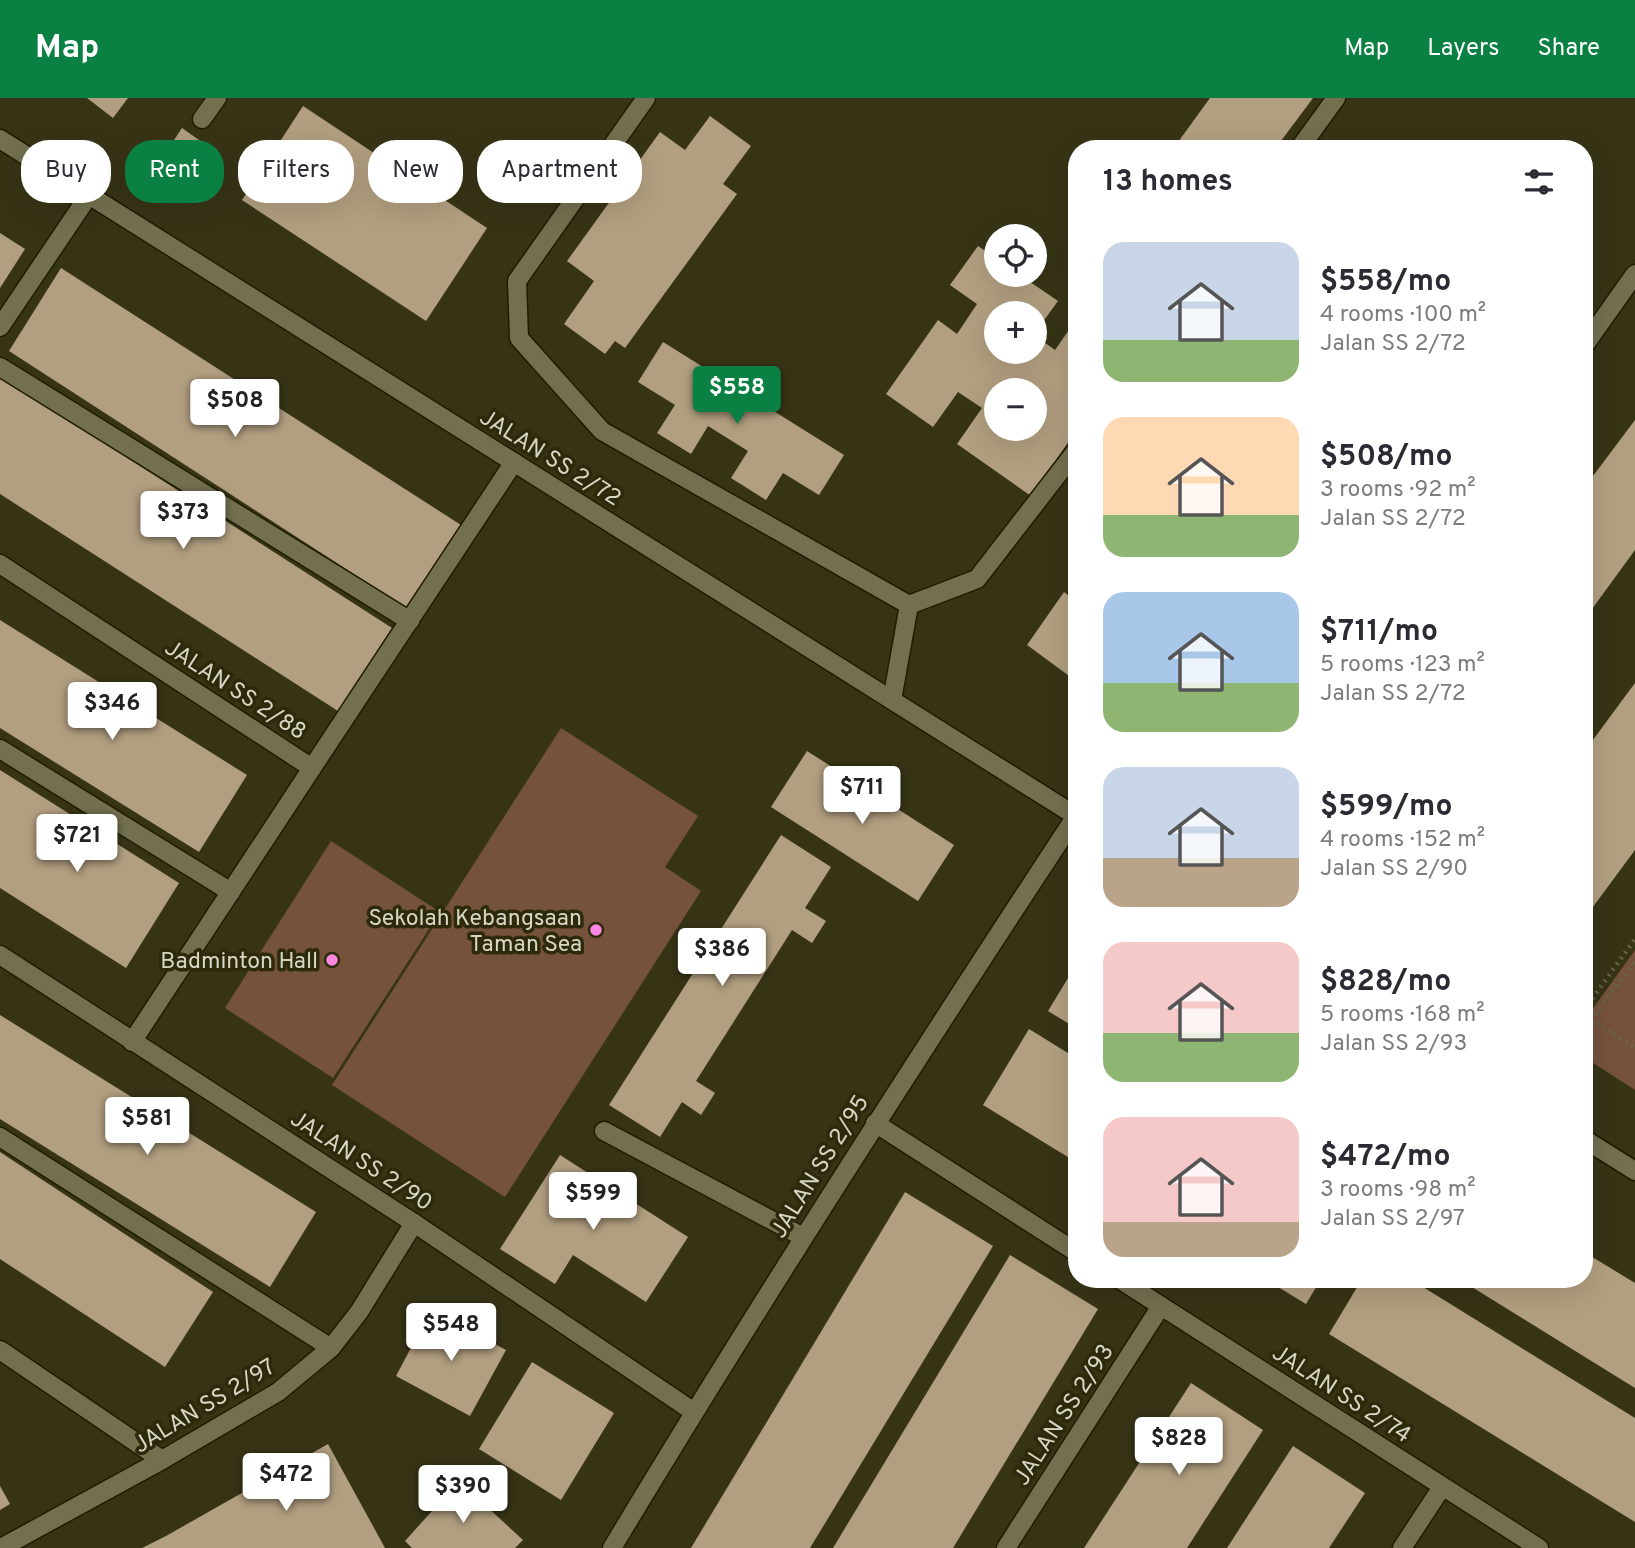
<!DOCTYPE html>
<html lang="en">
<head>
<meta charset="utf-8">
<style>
  :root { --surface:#fff; --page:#f2f2f3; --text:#2b2b33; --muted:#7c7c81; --accent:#0b8043 }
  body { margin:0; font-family:Overpass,sans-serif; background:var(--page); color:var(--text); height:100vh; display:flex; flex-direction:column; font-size:26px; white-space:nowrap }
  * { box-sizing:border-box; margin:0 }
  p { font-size:23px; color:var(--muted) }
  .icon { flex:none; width:38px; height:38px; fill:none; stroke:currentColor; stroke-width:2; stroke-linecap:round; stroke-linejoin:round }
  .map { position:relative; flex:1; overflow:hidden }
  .sheet { position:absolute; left:1068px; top:42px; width:525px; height:1148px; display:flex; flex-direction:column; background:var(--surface); border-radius:28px; box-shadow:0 7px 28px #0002 }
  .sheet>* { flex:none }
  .hud { position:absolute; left:21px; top:42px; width:665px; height:63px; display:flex; gap:14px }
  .fabs { position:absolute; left:984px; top:126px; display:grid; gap:14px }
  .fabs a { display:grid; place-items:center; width:63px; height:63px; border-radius:50%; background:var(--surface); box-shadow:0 7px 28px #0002; font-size:35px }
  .price { position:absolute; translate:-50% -60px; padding:0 16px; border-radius:7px; background:#fff; color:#222; font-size:23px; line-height:46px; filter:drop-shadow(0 2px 4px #0008) }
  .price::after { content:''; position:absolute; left:50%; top:42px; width:21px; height:16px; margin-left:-10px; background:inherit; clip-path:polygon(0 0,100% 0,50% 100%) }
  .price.active { background:var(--accent); color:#fff }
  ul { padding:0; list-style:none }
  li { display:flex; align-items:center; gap:21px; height:175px; padding:0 35px }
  li span { display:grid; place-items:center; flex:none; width:196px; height:140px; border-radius:21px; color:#555 }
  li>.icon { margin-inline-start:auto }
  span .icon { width:84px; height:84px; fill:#fffc; stroke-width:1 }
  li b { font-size:30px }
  h2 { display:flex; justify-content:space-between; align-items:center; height:84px; padding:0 35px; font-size:30px }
  .tag { padding:0 24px; border-radius:28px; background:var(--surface); box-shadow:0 7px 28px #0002; font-size:24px; line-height:63px }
  .tag.active { background:var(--accent); color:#fff }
  header { display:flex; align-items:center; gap:42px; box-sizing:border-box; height:98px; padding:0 35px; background:var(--accent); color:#fff }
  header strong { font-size:33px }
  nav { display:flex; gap:38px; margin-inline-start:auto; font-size:24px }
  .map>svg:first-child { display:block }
  .green { fill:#75523c }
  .building { fill:#b29f81; fill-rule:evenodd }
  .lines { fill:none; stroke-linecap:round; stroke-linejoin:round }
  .service-casing { stroke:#1f1c00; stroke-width:21 }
  .minor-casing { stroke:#1f1c00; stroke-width:21 }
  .path { stroke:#68654b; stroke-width:4.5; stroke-dasharray:2 5; stroke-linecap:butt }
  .service { stroke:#737050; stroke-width:18 }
  .minor { stroke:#737050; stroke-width:18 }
  .poi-dot { fill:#fd86e2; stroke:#2d2a0b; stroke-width:2.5 }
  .labels { text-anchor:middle; stroke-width:7; stroke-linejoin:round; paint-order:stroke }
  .street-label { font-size:23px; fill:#d7d6c4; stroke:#2d2a0b }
  .poi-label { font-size:23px; fill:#d7d6c4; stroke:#2d2a0b; text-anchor:end }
</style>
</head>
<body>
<header>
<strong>Map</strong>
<nav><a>Map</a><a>Layers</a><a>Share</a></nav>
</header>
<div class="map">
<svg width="1635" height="1450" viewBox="0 0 1635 1450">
  <rect width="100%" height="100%" fill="#373416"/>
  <!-- green -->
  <g class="green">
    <polygon points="561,630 698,718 665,769 701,793 505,1099 332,987"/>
    <polygon points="331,743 440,814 333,980 225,910"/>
    <polygon points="1635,852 1635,992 1584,959 1584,923"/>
  </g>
  <!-- building -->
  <g class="building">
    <polygon points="87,0 128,0 113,20"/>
    <polygon points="1210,0 1313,0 1275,51 1173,51"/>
    <polygon points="303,8 487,130 426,223 242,102"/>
    <polygon points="710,18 751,48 723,86 737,96 625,250 615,243 605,256 564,226 594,183 567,163 660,34 685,52"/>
    <polygon points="182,30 209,49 186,83 159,65"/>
    <polygon points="0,135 25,151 0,190"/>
    <path d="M978 148 996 160V177H1020L1058 203 1034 236V215H996V254H1034V237L1055 252 1076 222V333L1031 398 957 346 982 310 958 294 933 329 886 296 938 222 957 236 977 206 950 187ZM996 292H1034V331H996Z"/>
    <polygon points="61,170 461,427 408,511 9,253"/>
    <polygon points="663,244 844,357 819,397 783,375 766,402 731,380 748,353 708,328 691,356 657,335 675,307 638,284"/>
    <polygon points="0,278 392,530 338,613 0,396"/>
    <polygon points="1635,322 1635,452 1584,522 1584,390"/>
    <polygon points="1064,494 1076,503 1076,583 1027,547"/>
    <polygon points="0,522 247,677 199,754 0,630"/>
    <polygon points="1635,585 1635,752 1584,821 1584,654"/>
    <polygon points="807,653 954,747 918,803 771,709"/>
    <polygon points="0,672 179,785 126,870 0,790"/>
    <polygon points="781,737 831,769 805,810 826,823 812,845 792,832 696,983 715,995 701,1017 682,1004 660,1039 609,1007"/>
    <polygon points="1076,867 1076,930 1048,913"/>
    <polygon points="0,917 316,1114 270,1189 0,1021"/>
    <polygon points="1029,931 1076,960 1076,1064 983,1007"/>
    <polygon points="0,1054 213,1194 165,1269 0,1161"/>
    <polygon points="560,1057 688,1139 646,1204 573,1157 555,1186 500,1151"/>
    <polygon points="905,1094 993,1148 810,1450 691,1450"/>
    <polygon points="1584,1154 1635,1185 1635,1290 1459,1181 1584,1181"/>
    <polygon points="1010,1157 1098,1211 953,1450 833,1450"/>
    <polygon points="1265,1181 1321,1181 1306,1206"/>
    <polygon points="1362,1181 1410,1181 1635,1320 1635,1424 1329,1236"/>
    <polygon points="431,1212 506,1252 470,1318 396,1278"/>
    <polygon points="532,1264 614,1315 561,1402 479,1351"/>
    <polygon points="1191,1285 1263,1332 1187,1450 1084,1450"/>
    <polygon points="328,1346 385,1450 142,1450 166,1438"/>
    <polygon points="1293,1348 1365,1395 1329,1450 1227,1450"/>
    <polygon points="459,1383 523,1442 515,1450 412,1450 405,1443"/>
    <polygon points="0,1388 10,1406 0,1412"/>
  </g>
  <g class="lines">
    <!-- service casing -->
    <g class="service-casing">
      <g id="service">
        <polyline points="646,0 517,183 519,240 602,333 909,507 977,481 1076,353"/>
        <polyline points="1299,51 1336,0"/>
        <polyline points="0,229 89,97"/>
        <polyline points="0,269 410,523"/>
        <polyline points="892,602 909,507"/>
        <polyline points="0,651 231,794"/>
        <polyline points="312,670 514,364"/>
        <polyline points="604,1033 803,1139"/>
        <polyline points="0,1039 331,1250"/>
      </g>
    </g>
    <!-- minor casing -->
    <g class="minor-casing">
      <g id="minor">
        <polyline points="202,21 217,0"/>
        <polyline points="0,41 1076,718"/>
        <polyline points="1584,248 1635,176"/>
        <polyline points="0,466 312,670 132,944"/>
        <polyline points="0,857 414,1125 694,1314"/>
        <polyline points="875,1025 1076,1154"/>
        <polyline points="1584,1041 1635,1073"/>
        <polyline points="1119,1181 1539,1450"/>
        <polyline points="0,1252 162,1362"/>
        <polyline points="1,1450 162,1362 278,1294 331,1250 359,1214 414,1125"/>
        <path d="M612 1450C761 1202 917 960 1076 718"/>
        <polyline points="1006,1450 1161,1208"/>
        <polyline points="1402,1450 1442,1389"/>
      </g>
    </g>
    <!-- path -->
    <g class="path">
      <polyline points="1584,912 1635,841"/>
      <polyline points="1584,918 1635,949"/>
      <polyline points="1591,922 1635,863"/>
    </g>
    <!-- service -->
    <use href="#service" class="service"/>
    <!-- minor -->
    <use href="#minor" class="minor"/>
  </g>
  <!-- markers -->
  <g class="poi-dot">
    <circle cx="596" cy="832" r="7"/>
    <circle cx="332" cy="862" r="7"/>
  </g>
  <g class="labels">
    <!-- street labels -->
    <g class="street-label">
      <text transform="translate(551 359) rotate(32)" y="8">JALAN SS 2/72</text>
      <text transform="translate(236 591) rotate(33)" y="8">JALAN SS 2/88</text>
      <text transform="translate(362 1062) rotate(33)" y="8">JALAN SS 2/90</text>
      <text transform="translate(819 1068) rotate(-58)" y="8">JALAN SS 2/95</text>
      <text transform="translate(1342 1295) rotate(33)" y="8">JALAN SS 2/74</text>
      <text transform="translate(204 1307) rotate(-31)" y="8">JALAN SS 2/97</text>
      <text transform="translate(1063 1316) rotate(-57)" y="8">JALAN SS 2/93</text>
    </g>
    <!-- poi labels -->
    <g class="poi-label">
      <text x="582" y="827">Sekolah Kebangsaan<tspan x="582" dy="26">Taman Sea</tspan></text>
      <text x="318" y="870">Badminton Hall</text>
    </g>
  </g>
</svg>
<div class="fabs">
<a><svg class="icon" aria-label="locate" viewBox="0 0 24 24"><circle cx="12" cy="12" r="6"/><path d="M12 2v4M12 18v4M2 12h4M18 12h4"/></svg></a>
<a>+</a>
<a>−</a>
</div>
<b class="price active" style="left:737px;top:328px">$558</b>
<b class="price" style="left:235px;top:341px">$508</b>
<b class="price" style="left:183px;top:453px">$373</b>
<b class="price" style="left:112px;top:644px">$346</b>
<b class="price" style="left:862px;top:728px">$711</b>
<b class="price" style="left:77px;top:776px">$721</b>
<b class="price" style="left:722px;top:890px">$386</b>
<b class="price" style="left:147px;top:1059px">$581</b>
<b class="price" style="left:593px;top:1134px">$599</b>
<b class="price" style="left:451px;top:1265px">$548</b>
<b class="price" style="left:1179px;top:1379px">$828</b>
<b class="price" style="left:286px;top:1415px">$472</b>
<b class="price" style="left:463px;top:1427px">$390</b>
<div class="hud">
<a class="tag">Buy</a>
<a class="tag active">Rent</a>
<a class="tag">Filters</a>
<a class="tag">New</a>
<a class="tag">Apartment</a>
</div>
<section class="sheet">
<h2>13 homes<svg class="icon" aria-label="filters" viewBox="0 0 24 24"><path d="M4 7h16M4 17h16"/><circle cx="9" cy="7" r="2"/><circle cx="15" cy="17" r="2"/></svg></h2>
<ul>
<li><span style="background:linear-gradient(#c9d6e8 70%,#8fb573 0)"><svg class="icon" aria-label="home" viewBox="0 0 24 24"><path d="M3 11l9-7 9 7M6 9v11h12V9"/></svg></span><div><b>$558/mo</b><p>4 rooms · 100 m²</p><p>Jalan SS 2/72</p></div></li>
<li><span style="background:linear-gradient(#ffd9b3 70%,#8fb573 0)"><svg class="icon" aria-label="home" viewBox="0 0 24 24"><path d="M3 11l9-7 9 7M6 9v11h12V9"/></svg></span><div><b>$508/mo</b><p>3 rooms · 92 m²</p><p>Jalan SS 2/72</p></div></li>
<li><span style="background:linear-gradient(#a9c7e8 65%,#8fb573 0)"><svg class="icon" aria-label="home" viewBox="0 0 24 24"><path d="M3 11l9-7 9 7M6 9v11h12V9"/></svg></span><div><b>$711/mo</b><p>5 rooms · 123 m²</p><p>Jalan SS 2/72</p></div></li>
<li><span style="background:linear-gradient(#c9d6e8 65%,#b9a48a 0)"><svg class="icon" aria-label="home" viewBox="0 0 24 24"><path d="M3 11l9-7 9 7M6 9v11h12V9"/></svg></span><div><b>$599/mo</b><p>4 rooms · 152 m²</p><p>Jalan SS 2/90</p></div></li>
<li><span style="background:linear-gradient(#f6c9c9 65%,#8fb573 0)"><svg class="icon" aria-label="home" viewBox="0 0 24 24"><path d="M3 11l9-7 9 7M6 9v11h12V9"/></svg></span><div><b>$828/mo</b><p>5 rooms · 168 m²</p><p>Jalan SS 2/93</p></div></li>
<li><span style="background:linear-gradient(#f6c9c9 75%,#b9a48a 0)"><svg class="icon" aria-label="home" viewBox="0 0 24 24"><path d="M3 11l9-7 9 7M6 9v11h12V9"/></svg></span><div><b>$472/mo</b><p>3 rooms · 98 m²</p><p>Jalan SS 2/97</p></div></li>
</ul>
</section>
</div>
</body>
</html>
